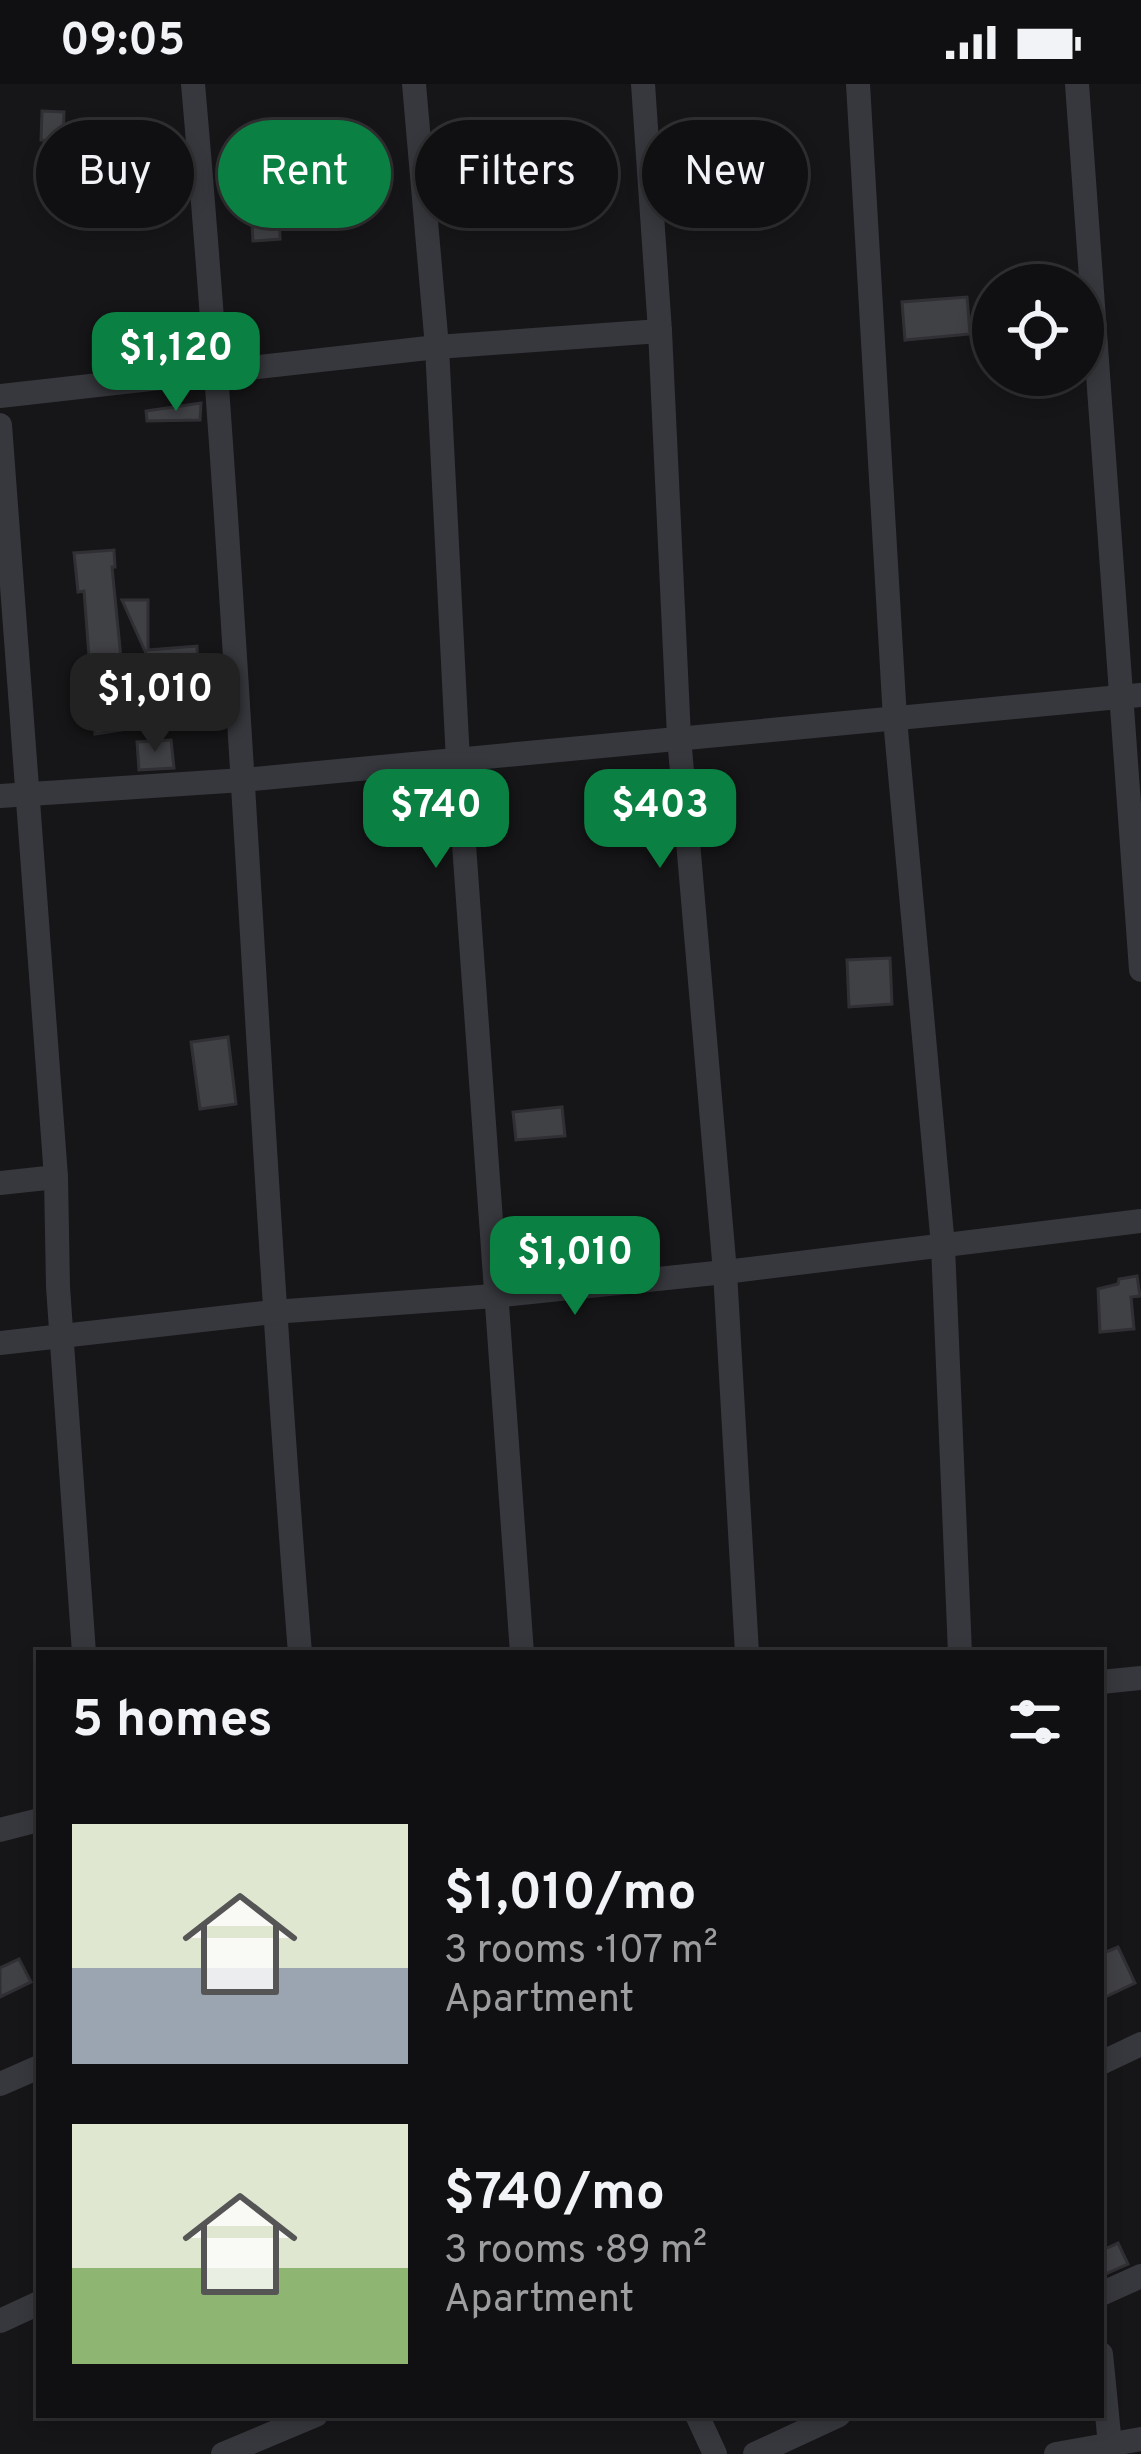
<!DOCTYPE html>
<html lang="en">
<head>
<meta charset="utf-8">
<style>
  :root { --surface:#101012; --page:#1e1e20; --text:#f1f3f6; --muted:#9c9d9f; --line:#303032; --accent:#0b8043 }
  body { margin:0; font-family:Overpass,sans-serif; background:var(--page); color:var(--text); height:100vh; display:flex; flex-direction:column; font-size:45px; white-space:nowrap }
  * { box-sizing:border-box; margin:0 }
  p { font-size:39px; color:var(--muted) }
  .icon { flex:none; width:66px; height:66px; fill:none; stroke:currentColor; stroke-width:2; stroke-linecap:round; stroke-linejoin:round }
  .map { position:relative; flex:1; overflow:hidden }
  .side { position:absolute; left:36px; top:1566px; width:1068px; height:768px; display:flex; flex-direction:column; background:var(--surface); border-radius:0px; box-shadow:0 6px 18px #0003,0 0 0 3px var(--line) }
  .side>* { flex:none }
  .banner { position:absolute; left:36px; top:36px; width:1071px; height:108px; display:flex; gap:24px }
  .controls { position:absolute; left:972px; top:180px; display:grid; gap:24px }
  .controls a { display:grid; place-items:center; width:132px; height:132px; border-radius:50%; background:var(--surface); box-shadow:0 6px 18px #0003,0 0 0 3px var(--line); font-size:60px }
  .price { position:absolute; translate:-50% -102px; padding:0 27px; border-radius:24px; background:var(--accent); color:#fff; font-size:39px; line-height:78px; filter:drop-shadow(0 3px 6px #0008) }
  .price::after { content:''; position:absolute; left:50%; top:72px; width:36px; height:27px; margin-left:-18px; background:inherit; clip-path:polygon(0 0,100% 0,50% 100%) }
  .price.active { background:#222; color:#fff }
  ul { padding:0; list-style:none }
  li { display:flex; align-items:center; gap:36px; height:300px; padding:0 36px }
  li span { display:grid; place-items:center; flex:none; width:336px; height:240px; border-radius:0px; color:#555 }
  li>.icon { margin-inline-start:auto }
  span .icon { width:144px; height:144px; fill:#fffc; stroke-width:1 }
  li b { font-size:51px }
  h2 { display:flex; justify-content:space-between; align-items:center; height:144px; padding:0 36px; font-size:51px }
  .pill { padding:0 42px; border-radius:54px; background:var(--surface); box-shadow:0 6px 18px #0003,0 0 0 3px var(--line); font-size:42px; line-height:108px }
  .pill.active { background:var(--accent); color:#fff }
  .status { display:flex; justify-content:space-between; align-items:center; height:84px; padding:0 60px; background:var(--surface); direction:ltr }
  .status svg { height:33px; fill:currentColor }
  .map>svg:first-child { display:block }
  .building { fill:#404145; stroke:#303034; stroke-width:3 }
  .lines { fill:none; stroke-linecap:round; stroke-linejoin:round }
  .minor { stroke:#37383d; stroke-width:24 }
</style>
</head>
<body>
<div class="status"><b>09:05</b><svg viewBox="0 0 49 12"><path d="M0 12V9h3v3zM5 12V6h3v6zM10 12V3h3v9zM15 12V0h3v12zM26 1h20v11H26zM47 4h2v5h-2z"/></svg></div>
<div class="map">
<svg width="1141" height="2370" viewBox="0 0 1141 2370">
  <rect width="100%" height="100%" fill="#161618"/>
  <!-- building -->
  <g class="building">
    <polygon points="42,27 64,28 63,57 41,56"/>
    <polygon points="95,64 98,106 68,108 65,66"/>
    <polygon points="279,123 280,155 253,157 251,124"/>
    <polygon points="967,213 970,250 905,256 902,218"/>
    <polygon points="201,319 200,336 147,337 146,327"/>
    <polygon points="114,466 115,483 112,483 128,645 95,650 84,507 78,508 74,469"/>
    <polygon points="122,516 148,516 148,566 197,562 198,583 154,587"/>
    <polygon points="171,656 174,684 139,686 137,658"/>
    <polygon points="890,874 892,920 849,923 847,876"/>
    <polygon points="228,953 236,1020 200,1025 191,958"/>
    <polygon points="562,1023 565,1052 516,1056 513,1028"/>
    <polygon points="1137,1192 1140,1212 1131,1213 1134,1245 1100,1248 1098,1205 1118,1200 1119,1195"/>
    <polygon points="1118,1863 1135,1899 1101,1915 1101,1870"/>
    <polygon points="19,1875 31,1898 0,1913 0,1884"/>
    <polygon points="1118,2159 1128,2180 1101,2192 1101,2167"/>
  </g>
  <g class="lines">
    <!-- minor -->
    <g class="minor">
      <path d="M193 0C239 522 258 1046 300 1569"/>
      <polyline points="414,0 437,263 458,677 522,1569"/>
      <polyline points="643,0 660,247 679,653 725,1188 747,1569"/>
      <polyline points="858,0 895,635 943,1162 960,1569"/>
      <polyline points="1077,0 1141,886"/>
      <polyline points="0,312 437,263 660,247"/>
      <polyline points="0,341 56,1093 58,1203 84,1569"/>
      <polyline points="0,712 243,696 1141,611"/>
      <polyline points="0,1099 56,1093"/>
      <polyline points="0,1259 273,1228 494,1212 725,1188 1141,1137"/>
      <polyline points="1101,1598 1141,1594"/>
      <polyline points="0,1746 39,1736"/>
      <polyline points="1101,1979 1141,1960"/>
      <polyline points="0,2000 39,1983"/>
      <polyline points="1101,2210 1141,2192"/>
      <polyline points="0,2237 39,2219"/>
      <polyline points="1101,2270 1110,2361"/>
      <polyline points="697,2331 715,2370"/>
      <polyline points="223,2370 316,2331"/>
      <polyline points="755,2370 839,2331"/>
      <polyline points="1056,2370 1141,2355"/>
    </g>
  </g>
</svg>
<div class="controls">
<a><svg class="icon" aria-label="locate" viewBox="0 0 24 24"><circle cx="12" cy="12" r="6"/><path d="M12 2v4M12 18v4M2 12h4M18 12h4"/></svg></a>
</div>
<b class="price" style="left:176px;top:330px">$1,120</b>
<b class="price active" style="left:155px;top:671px">$1,010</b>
<b class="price" style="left:436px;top:787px">$740</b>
<b class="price" style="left:660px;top:787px">$403</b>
<b class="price" style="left:575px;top:1234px">$1,010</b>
<div class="banner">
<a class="pill">Buy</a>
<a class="pill active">Rent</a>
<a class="pill">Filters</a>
<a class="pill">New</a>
</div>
<section class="side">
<h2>5 homes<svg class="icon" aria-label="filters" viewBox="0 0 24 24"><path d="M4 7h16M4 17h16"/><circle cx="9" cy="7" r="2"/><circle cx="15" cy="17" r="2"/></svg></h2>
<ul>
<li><span style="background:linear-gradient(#dfe7d0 60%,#9aa5b1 0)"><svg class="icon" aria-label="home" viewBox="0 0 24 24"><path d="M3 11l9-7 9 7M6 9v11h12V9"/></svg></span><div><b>$1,010/mo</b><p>3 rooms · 107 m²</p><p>Apartment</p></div></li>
<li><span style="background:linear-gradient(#dfe7d0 60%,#8fb573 0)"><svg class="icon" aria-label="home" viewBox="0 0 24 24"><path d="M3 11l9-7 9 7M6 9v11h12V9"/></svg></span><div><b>$740/mo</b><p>3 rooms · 89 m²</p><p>Apartment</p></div></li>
</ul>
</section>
</div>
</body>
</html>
